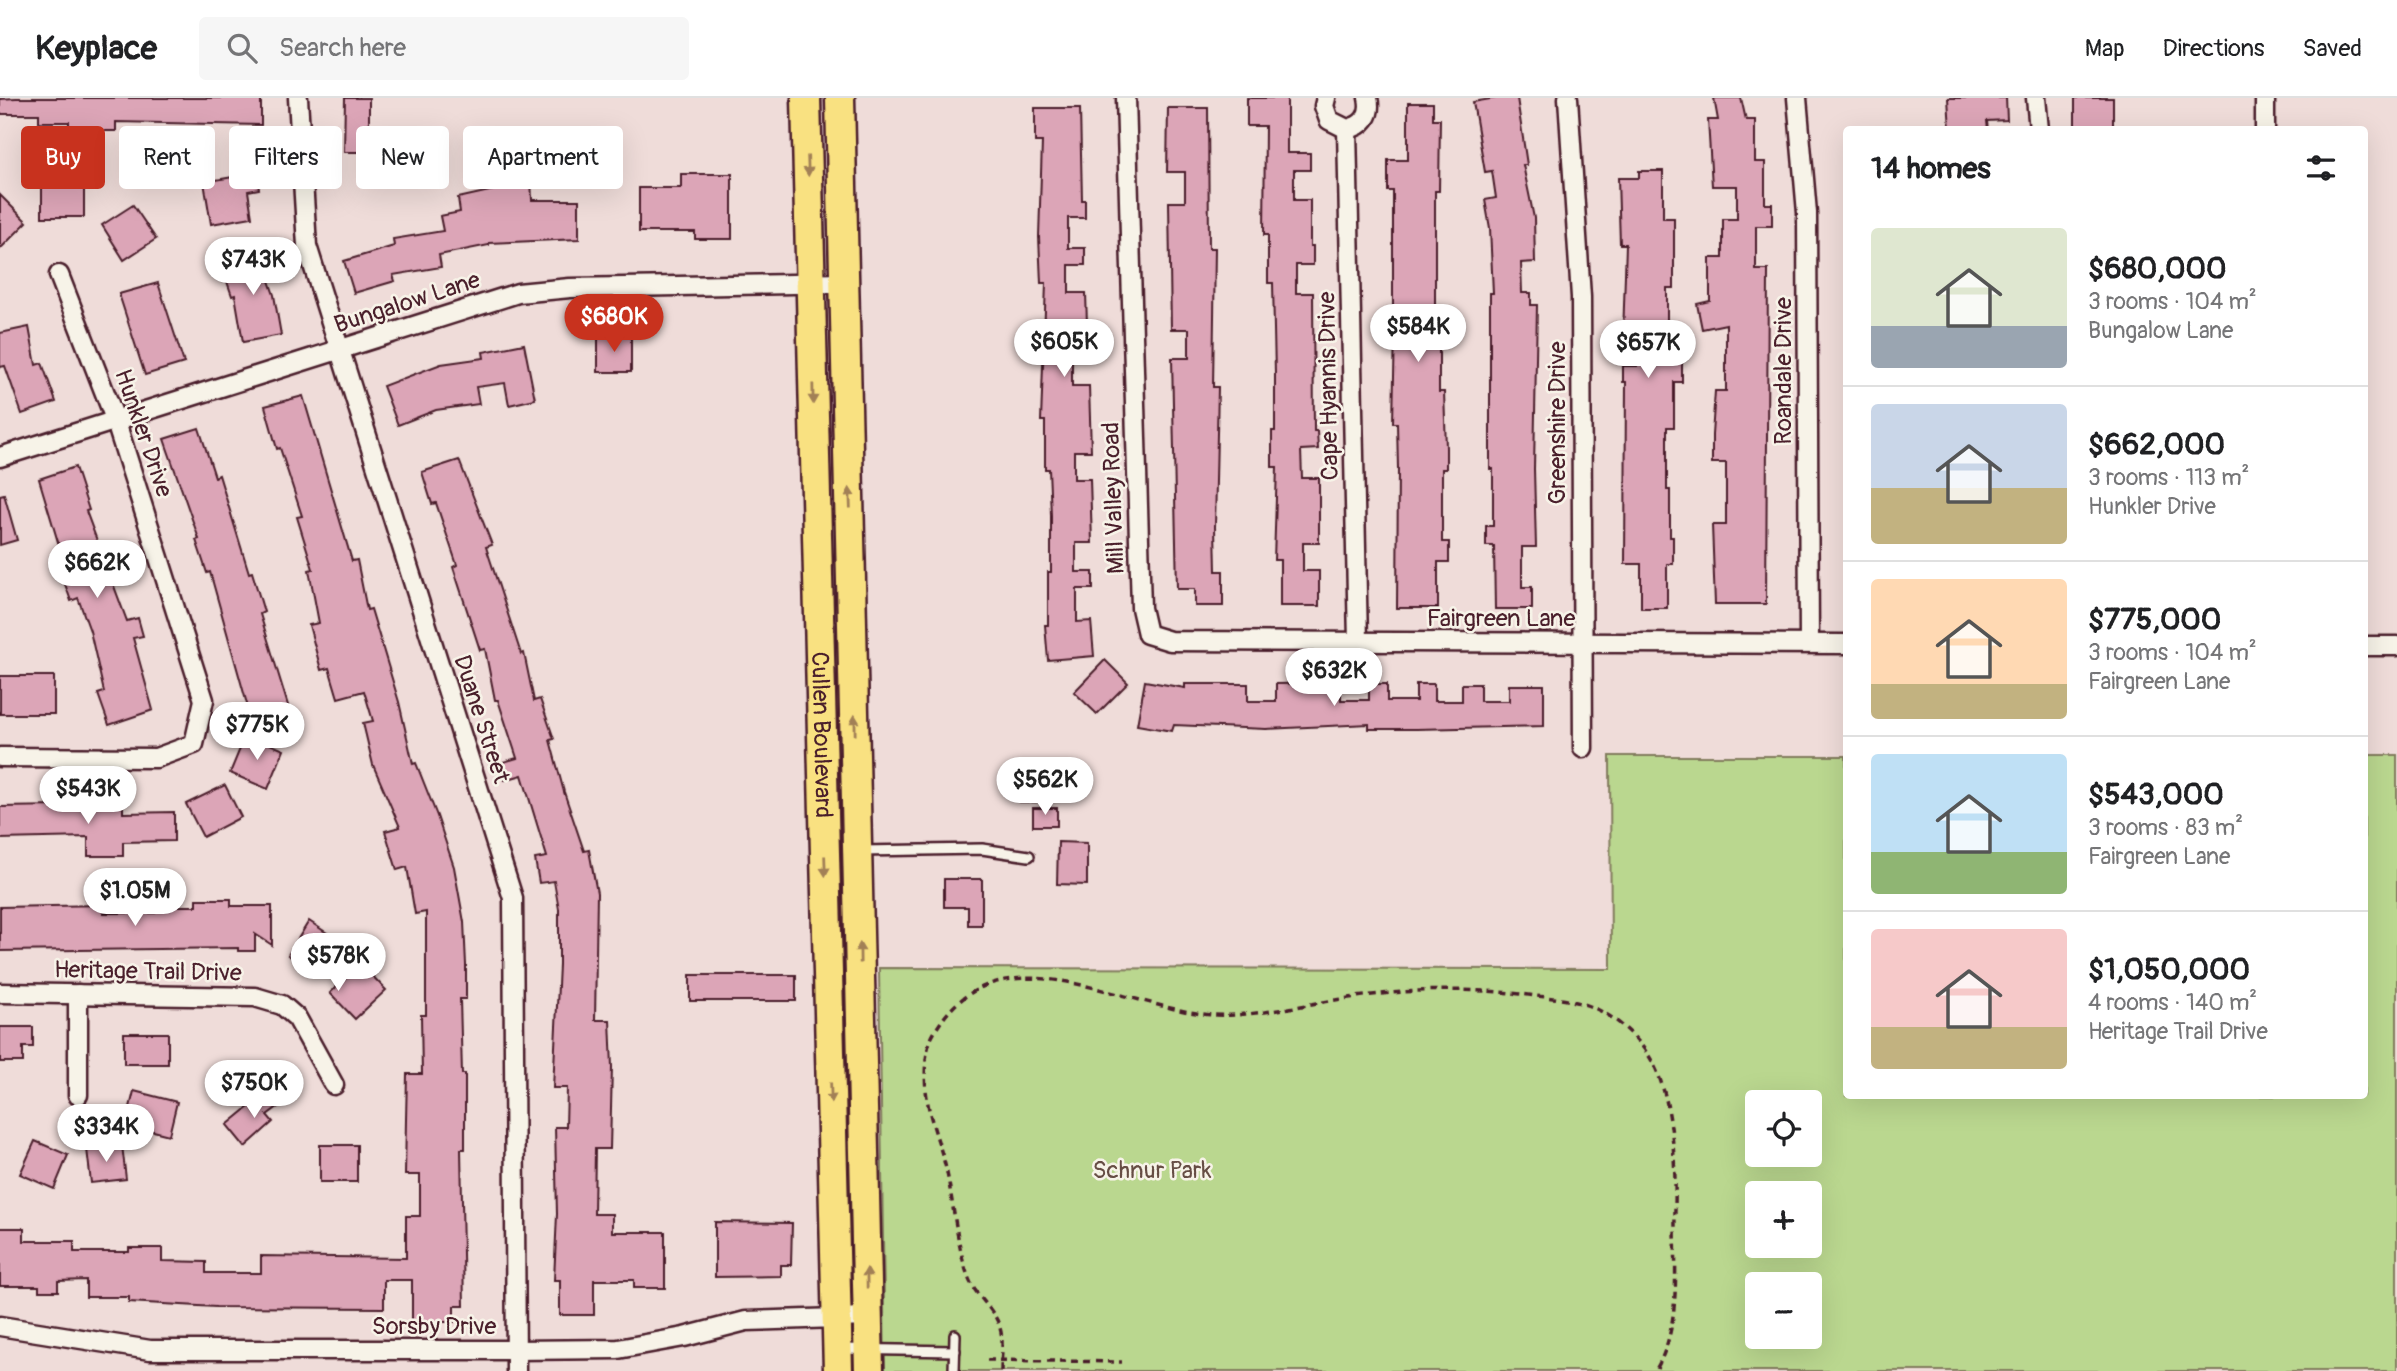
<!DOCTYPE html>
<html lang="en">
<head>
<meta charset="utf-8">
<style>
  :root { --surface:#fff; --page:#f6f6f6; --text:#202124; --muted:#757577; --line:#e0e0e0; --accent:#c8321e }
  body { margin:0; font-family:Pangolin,sans-serif; background:var(--page); color:var(--text); height:100vh; display:flex; flex-direction:column; font-size:26px; white-space:nowrap }
  * { box-sizing:border-box; margin:0 }
  p { font-size:23px; color:var(--muted) }
  .icon { flex:none; width:38px; height:38px; fill:none; stroke:currentColor; stroke-width:2; stroke-linecap:round; stroke-linejoin:round }
  .map { position:relative; flex:1; overflow:hidden }
  .side { position:absolute; left:1843px; top:28px; width:525px; height:973px; display:flex; flex-direction:column; background:var(--surface); border-radius:7px; box-shadow:0 7px 28px #0002 }
  .side>* { flex:none }
  .banner { position:absolute; left:21px; top:28px; width:665px; height:63px; display:flex; gap:14px }
  .tools { position:absolute; left:1745px; top:992px; display:grid; gap:14px }
  .tools a { display:grid; place-items:center; width:77px; height:77px; border-radius:7px; background:var(--surface); box-shadow:0 7px 28px #0002; font-size:35px }
  .price { position:absolute; translate:-50% -60px; padding:0 16px; border-radius:24px; background:#fff; color:#222; font-size:23px; line-height:46px; filter:drop-shadow(0 2px 4px #0008) }
  .price::after { content:''; position:absolute; left:50%; top:42px; width:21px; height:16px; margin-left:-10px; background:inherit; clip-path:polygon(0 0,100% 0,50% 100%) }
  .price.on { background:var(--accent); color:#fff }
  ul { padding:0; list-style:none }
  li { display:flex; align-items:center; gap:21px; height:175px; padding:0 28px }
  li+li { border-top:2px solid var(--line) }
  li span { display:grid; place-items:center; flex:none; width:196px; height:140px; border-radius:7px; color:#555 }
  li>.icon { margin-inline-start:auto }
  span .icon { width:84px; height:84px; fill:#fffc; stroke-width:1 }
  li b { font-size:30px }
  h2 { display:flex; justify-content:space-between; align-items:center; height:84px; padding:0 28px; font-size:30px }
  .chip { padding:0 24px; border-radius:7px; background:var(--surface); box-shadow:0 7px 28px #0002; font-size:24px; line-height:63px }
  .chip.on { background:var(--accent); color:#fff }
  header { display:flex; align-items:center; gap:42px; box-sizing:border-box; height:98px; padding:0 35px; background:var(--surface); border-bottom:2px solid var(--line) }
  header strong { font-size:33px }
  nav { display:flex; gap:38px; margin-inline-start:auto; font-size:24px }
  .search { width:490px; height:63px; background:var(--page); display:flex; align-items:center; gap:18px; box-sizing:border-box; padding:0 24px; border-radius:7px; color:var(--muted); font-size:26px }
  .map>svg:first-child { display:block }
  .green { fill:#bad78f; stroke:#827b5d; stroke-width:2; fill-rule:evenodd }
  .building { fill:#dca5b7; stroke:#4a1f2b; stroke-width:2 }
  .lines { fill:none; stroke-linecap:round; stroke-linejoin:round }
  .service-casing { stroke:#4a1f2b; stroke-width:14 }
  .minor-casing { stroke:#4a1f2b; stroke-width:23 }
  .primary-casing { stroke:#4a1f2b; stroke-width:33 }
  .path { stroke:#4a1f2b; stroke-width:3.5; stroke-dasharray:7 5; stroke-linecap:butt }
  .service { stroke:#f7f3e8; stroke-width:9 }
  .minor { stroke:#f7f3e8; stroke-width:18 }
  .primary { stroke:#f9e181; stroke-width:28 }
  .oneway { fill:#a28056 }
  .labels { text-anchor:middle; stroke-width:5; stroke-linejoin:round; paint-order:stroke }
  .street-label { font-size:24px; fill:#4a1f2b; stroke:#f7f3e8 }
  .park-label { font-size:24px; fill:#664d44; stroke:#f7f3e8 }
</style>
</head>
<body>
<header>
<strong>Keyplace</strong>
<div class="search"><svg class="icon" aria-label="search" viewBox="0 0 24 24"><circle cx="10" cy="10" r="6"/><path d="M15 15l6 6"/></svg>Search here</div>
<nav><a>Map</a><a>Directions</a><a>Saved</a></nav>
</header>
<div class="map">
<svg width="2397" height="1273" viewBox="0 0 2397 1273">
  <rect width="100%" height="100%" fill="#efdcd9"/>
  <filter id="ink" filterUnits="userSpaceOnUse"><feTurbulence type="fractalNoise" baseFrequency=".0143" numOctaves="2"/><feDisplacementMap in="SourceGraphic" scale="14" xChannelSelector="R" yChannelSelector="G"/><feConvolveMatrix kernelMatrix="1 2 1 2 8 2 1 2 1" color-interpolation-filters="sRGB"/></filter>
  <g filter="url(#ink)">
    <!-- green -->
    <path class="green" d="M2364 657H2397V1273H885L879 870 1611 871 1610 658H1846V998H2364ZM1757 1004H1810V1057H1757ZM1757 1096H1810V1148H1757ZM1757 1186H1810V1239H1757Z"/>
    <!-- building -->
    <g class="building">
      <polygon points="16,0 261,0 261,27 116,24 116,33 69,33 69,24 39,24 39,16 0,16 0,1"/>
      <polygon points="345,0 369,0 369,40 378,40 378,54 344,54"/>
      <polygon points="1247,0 1287,0 1287,55 1310,55 1310,72 1294,72 1294,102 1310,102 1310,148 1313,148 1313,167 1296,167 1296,195 1313,195 1314,333 1317,333 1318,351 1301,352 1302,380 1319,380 1319,445 1303,445 1303,473 1319,473 1319,508 1280,508 1280,462 1274,462 1277,369 1272,369 1272,333 1275,333 1275,276 1273,185 1268,185 1268,137 1264,137 1265,28 1247,28"/>
      <polygon points="1496,0 1517,0 1527,67 1523,67 1534,120 1535,164 1521,165 1522,195 1531,195 1531,207 1537,207 1534,371 1536,449 1522,449 1522,489 1532,489 1532,511 1495,511 1494,448 1486,448 1486,428 1493,428 1493,371 1490,371 1490,195 1493,195 1490,130 1485,102 1496,100 1492,73 1485,74 1473,4"/>
      <polygon points="1714,0 1741,0 1746,22 1755,22 1755,64 1765,64 1765,106 1772,106 1772,128 1756,128 1756,172 1768,172 1766,506 1715,506 1712,427 1726,427 1726,365 1712,365 1712,337 1715,293 1726,293 1726,226 1702,231 1697,206 1710,203 1710,160 1723,160 1723,121 1737,121 1737,88 1712,88 1708,22 1718,22"/>
      <polygon points="1948,0 2006,0 2007,22 1987,23 1988,32 1950,32"/>
      <polygon points="2075,0 2113,0 2113,32 2084,32 2084,28 2075,28"/>
      <polygon points="1408,5 1433,5 1433,21 1440,21 1439,93 1435,93 1435,213 1443,213 1443,233 1439,233 1439,294 1444,294 1446,350 1446,371 1442,371 1442,444 1449,444 1449,464 1438,464 1438,510 1397,510 1398,371 1397,325 1393,325 1395,232 1393,232 1393,93 1388,93 1388,62 1408,62"/>
      <polygon points="1035,10 1080,10 1082,102 1085,102 1085,120 1068,120 1068,150 1085,150 1085,167 1069,167 1069,195 1086,195 1088,259 1072,259 1072,288 1089,288 1091,353 1074,353 1074,381 1090,381 1092,445 1076,445 1076,474 1093,474 1093,491 1077,491 1077,524 1091,523 1094,558 1048,562 1045,527 1048,527 1048,474 1051,474 1051,417 1049,371 1045,371 1045,323 1041,323 1046,185 1041,185 1039,139 1042,44 1035,44"/>
      <polygon points="1168,10 1208,10 1209,150 1215,150 1213,289 1218,289 1215,429 1216,473 1223,473 1223,508 1195,508 1195,491 1177,491 1172,260 1189,260 1189,231 1171,231 1169,104 1185,104 1185,74 1167,74"/>
      <polygon points="1639,73 1663,73 1663,120 1674,120 1674,190 1667,190 1667,256 1682,256 1682,284 1674,284 1674,329 1667,329 1667,392 1670,392 1670,439 1673,439 1673,466 1667,466 1667,510 1641,510 1641,466 1625,466 1626,284 1623,284 1623,268 1637,268 1637,238 1623,238 1626,146 1620,146 1618,80 1639,80"/>
      <polygon points="256,75 259,91 248,93 252,119 211,126 204,84"/>
      <polygon points="681,76 732,76 732,141 695,141 695,134 639,134 639,90 681,90"/>
      <polygon points="531,79 532,102 579,102 579,141 489,145 489,147 439,157 441,169 393,177 395,183 354,195 344,163 394,148 393,141 443,133 440,118 460,114 458,100 512,88 511,80"/>
      <rect x="42" y="81" width="42" height="38"/>
      <polygon points="0,97 27,124 0,151"/>
      <polygon points="133,107 156,141 124,162 102,127"/>
      <polygon points="259,154 274,197 281,237 243,244 235,197 232,198 221,166"/>
      <polygon points="158,185 184,265 145,277 119,196"/>
      <polygon points="29,229 36,267 42,265 56,304 22,316 5,268 0,269 0,235"/>
      <rect x="598" y="238" width="33" height="36"/>
      <polygon points="524,246 535,301 509,307 505,285 476,289 479,306 436,312 398,327 383,288 441,266 484,260 483,254"/>
      <polygon points="303,298 352,463 357,462 367,512 371,511 399,604 413,666 416,665 437,718 454,769 464,824 466,867 466,901 460,901 462,976 465,976 465,1051 461,1051 464,1208 454,1208 454,1224 412,1224 412,1182 384,1182 384,1210 216,1209 129,1204 129,1199 86,1199 86,1182 58,1183 58,1193 39,1193 39,1188 0,1188 0,1130 24,1130 24,1143 74,1143 74,1154 129,1154 129,1150 162,1150 162,1163 206,1164 206,1175 261,1175 261,1158 406,1160 406,1118 420,1118 420,1077 405,1077 406,1022 407,976 422,976 421,917 426,917 426,814 415,816 407,769 397,772 385,733 400,729 373,667 363,625 373,623 364,593 338,600 329,570 321,572 309,527 319,525 309,472 313,471 297,419 302,418 280,350 277,351 265,308"/>
      <polygon points="199,330 215,379 219,377 249,475 252,474 264,514 260,516 290,614 252,624 210,474 207,475 196,442 199,441 164,341"/>
      <polygon points="459,362 492,447 486,449 521,556 524,555 534,603 540,601 554,641 550,642 564,694 584,753 589,752 597,795 595,922 610,922 612,969 610,1051 595,1051 594,1116 612,1116 612,1134 665,1134 665,1190 634,1190 634,1182 594,1182 594,1217 560,1217 560,1182 554,1182 557,1116 555,1029 566,1029 567,990 553,990 559,867 559,811 554,783 539,785 535,761 547,759 522,677 505,682 500,665 517,660 498,602 495,602 485,551 480,552 453,469 457,467 436,405 432,406 422,374"/>
      <polygon points="75,369 89,412 86,413 127,523 138,520 143,538 133,540 153,612 109,627 98,596 104,594 90,533 78,500 71,503 65,486 70,484 39,381"/>
      <polygon points="4,396 17,442 0,447 0,397"/>
      <polygon points="1105,562 1128,585 1097,616 1074,594"/>
      <rect x="0" y="578" width="54" height="38"/>
      <polygon points="1145,583 1185,590 1185,586 1248,586 1248,603 1276,603 1276,586 1341,585 1341,602 1369,602 1369,586 1387,586 1387,603 1416,603 1416,586 1434,586 1434,603 1462,603 1462,586 1480,586 1480,603 1509,603 1509,587 1544,587 1544,628 1416,631 1369,631 1369,626 1266,631 1174,627 1172,633 1137,627"/>
      <polygon points="246,636 284,652 268,691 230,675"/>
      <rect x="1019" y="676" width="17" height="28"/>
      <polygon points="225,687 241,719 203,739 186,706"/>
      <polygon points="123,707 123,715 174,714 174,743 123,744 123,758 88,758 88,739 0,741 0,709"/>
      <rect x="1033" y="710" width="24" height="18"/>
      <polygon points="1058,744 1087,745 1087,787 1057,786"/>
      <polygon points="944,781 982,781 982,827 968,827 968,809 944,809"/>
      <polygon points="197,801 231,801 231,808 272,808 272,847 255,836 255,853 238,853 238,850 0,853 0,809 103,807 103,815 155,815 155,808 197,808"/>
      <polygon points="309,823 333,839 312,873 288,857"/>
      <polygon points="361,866 386,892 355,921 330,895"/>
      <rect x="690" y="877" width="106" height="26"/>
      <polygon points="0,929 33,929 33,949 23,949 23,964 0,964"/>
      <rect x="124" y="935" width="44" height="31"/>
      <polygon points="134,993 177,1004 169,1037 126,1026"/>
      <polygon points="267,994 279,1008 267,1017 273,1024 245,1049 227,1027"/>
      <polygon points="35,1043 68,1057 54,1091 20,1076"/>
      <polygon points="122,1047 126,1081 91,1085 87,1051"/>
      <rect x="320" y="1047" width="37" height="37"/>
      <polygon points="715,1124 792,1125 791,1167 781,1167 781,1178 715,1179"/>
    </g>
    <g class="lines">
      <!-- service casing -->
      <g class="service-casing">
        <g id="service">
          <polyline points="860,753 982,751 1029,758"/>
          <polyline points="841,1251 955,1253"/>
          <polyline points="954,1273 955,1237"/>
        </g>
      </g>
      <!-- minor casing -->
      <g class="minor-casing">
        <g id="minor">
          <polyline points="298,0 307,148 513,800 516,1273"/>
          <polyline points="1126,0 1141,510 1147,536 1170,543 1846,546"/>
          <path d="M1326 0 1324 8 1329 22 1347 31C1363 28 1372 17 1368 0"/>
          <polyline points="1568,0 1581,199 1583,650"/>
          <polyline points="1797,0 1807,115 1809,545"/>
          <polyline points="2036,0 2039,32"/>
          <polyline points="2265,0 2265,32"/>
          <polyline points="1347,31 1358,544"/>
          <polyline points="0,359 518,195 570,190 845,185"/>
          <polyline points="2364,548 2397,548"/>
          <polyline points="0,659 156,660 194,646 204,602 115,321 59,177"/>
          <polyline points="0,895 255,899 282,907 297,920 334,987"/>
          <polyline points="78,896 78,997"/>
          <polyline points="0,1228 150,1252 514,1252 618,1251 684,1239 746,1223 867,1219"/>
        </g>
      </g>
      <!-- primary casing -->
      <g class="primary-casing">
        <g id="primary">
          <path id="s1" d="M806 0 838 1273"/>
          <polyline points="840,0 869,1273"/>
        </g>
      </g>
      <!-- path -->
      <g class="path">
        <polyline points="987,1262 1122,1264"/>
        <path d="M1001 1273C1001 1260 1004 1243 1000 1230 995 1211 976 1199 969 1181 957 1149 954 1109 947 1075 942 1052 932 1029 928 1006 924 984 923 954 934 935 995 827 1123 911 1213 917 1258 919 1304 906 1349 900 1412 891 1472 889 1536 898 1555 900 1575 902 1592 909 1614 918 1634 936 1647 955 1673 992 1676 1066 1675 1110 1674 1161 1683 1228 1655 1273"/>
      </g>
      <!-- service -->
      <use href="#service" class="service"/>
      <!-- minor -->
      <use href="#minor" class="minor"/>
      <!-- primary -->
      <use href="#primary" class="primary"/>
    </g>
    <!-- one-way arrows -->
    <defs><path id="oneway-solid" d="M-6-.8H1V-3.2L6.5 0L1 3.2V.8H-6Z" transform="scale(1.75)"/></defs>
    <g class="oneway">
      <use href="#oneway-solid" transform="translate(808 68) rotate(88)"/>
      <use href="#oneway-solid" transform="translate(813 296) rotate(89)"/>
      <use href="#oneway-solid" transform="translate(850 400) rotate(-92)"/>
      <use href="#oneway-solid" transform="translate(855 627) rotate(-91)"/>
      <use href="#oneway-solid" transform="translate(825 768) rotate(88)"/>
      <use href="#oneway-solid" transform="translate(860 855) rotate(-91)"/>
      <use href="#oneway-solid" transform="translate(831 995) rotate(88)"/>
      <use href="#oneway-solid" transform="translate(867 1180) rotate(-91)"/>
    </g>
  </g>
  <g class="labels">
    <!-- street labels -->
    <g class="street-label">
      <text transform="translate(407 204) rotate(-18)" y="8">Bungalow Lane</text>
      <text transform="translate(1783 273) rotate(-90)" y="8">Roandale Drive</text>
      <text transform="translate(1328 288) rotate(-91)" y="8">Cape Hyannis Drive</text>
      <text transform="translate(1557 325) rotate(-90)" y="8">Greenshire Drive</text>
      <text transform="translate(144 335) rotate(71)" y="8">Hunkler Drive</text>
      <text transform="translate(1113 400) rotate(-92)" y="8">Mill Valley Road</text>
      <text x="1501" y="528">Fairgreen Lane</text>
      <text transform="translate(482 621) rotate(72)" y="8">Duane Street</text>
      <text dy="8" stroke="none"><textPath href="#s1" startOffset="637">Cullen Boulevard</textPath></text>
      <text transform="translate(148 873) rotate(1)" y="8">Heritage Trail Drive</text>
      <text x="434" y="1236">Sorsby Drive</text>
    </g>
    <!-- park labels -->
    <g class="park-label">
      <text x="1152" y="1080">Schnur Park</text>
    </g>
  </g>
</svg>
<div class="tools">
<a><svg class="icon" aria-label="locate" viewBox="0 0 24 24"><circle cx="12" cy="12" r="6"/><path d="M12 2v4M12 18v4M2 12h4M18 12h4"/></svg></a>
<a>+</a>
<a>−</a>
</div>
<b class="price" style="left:253px;top:199px">$743K</b>
<b class="price on" style="left:614px;top:256px">$680K</b>
<b class="price" style="left:1418px;top:266px">$584K</b>
<b class="price" style="left:1064px;top:281px">$605K</b>
<b class="price" style="left:1648px;top:282px">$657K</b>
<b class="price" style="left:97px;top:502px">$662K</b>
<b class="price" style="left:1334px;top:610px">$632K</b>
<b class="price" style="left:257px;top:664px">$775K</b>
<b class="price" style="left:1045px;top:719px">$562K</b>
<b class="price" style="left:88px;top:728px">$543K</b>
<b class="price" style="left:135px;top:830px">$1.05M</b>
<b class="price" style="left:338px;top:895px">$578K</b>
<b class="price" style="left:254px;top:1022px">$750K</b>
<b class="price" style="left:106px;top:1066px">$334K</b>
<div class="banner">
<a class="chip on">Buy</a>
<a class="chip">Rent</a>
<a class="chip">Filters</a>
<a class="chip">New</a>
<a class="chip">Apartment</a>
</div>
<section class="side">
<h2>14 homes<svg class="icon" aria-label="filters" viewBox="0 0 24 24"><path d="M4 7h16M4 17h16"/><circle cx="9" cy="7" r="2"/><circle cx="15" cy="17" r="2"/></svg></h2>
<ul>
<li><span style="background:linear-gradient(#dfe7d0 70%,#9aa5b1 0)"><svg class="icon" aria-label="home" viewBox="0 0 24 24"><path d="M3 11l9-7 9 7M6 9v11h12V9"/></svg></span><div><b>$680,000</b><p>3 rooms · 104 m²</p><p>Bungalow Lane</p></div></li>
<li><span style="background:linear-gradient(#c9d6e8 60%,#c2b280 0)"><svg class="icon" aria-label="home" viewBox="0 0 24 24"><path d="M3 11l9-7 9 7M6 9v11h12V9"/></svg></span><div><b>$662,000</b><p>3 rooms · 113 m²</p><p>Hunkler Drive</p></div></li>
<li><span style="background:linear-gradient(#ffd9b3 75%,#c2b280 0)"><svg class="icon" aria-label="home" viewBox="0 0 24 24"><path d="M3 11l9-7 9 7M6 9v11h12V9"/></svg></span><div><b>$775,000</b><p>3 rooms · 104 m²</p><p>Fairgreen Lane</p></div></li>
<li><span style="background:linear-gradient(#bfe0f5 70%,#8fb573 0)"><svg class="icon" aria-label="home" viewBox="0 0 24 24"><path d="M3 11l9-7 9 7M6 9v11h12V9"/></svg></span><div><b>$543,000</b><p>3 rooms · 83 m²</p><p>Fairgreen Lane</p></div></li>
<li><span style="background:linear-gradient(#f6c9c9 70%,#c2b280 0)"><svg class="icon" aria-label="home" viewBox="0 0 24 24"><path d="M3 11l9-7 9 7M6 9v11h12V9"/></svg></span><div><b>$1,050,000</b><p>4 rooms · 140 m²</p><p>Heritage Trail Drive</p></div></li>
</ul>
</section>
</div>
</body>
</html>
